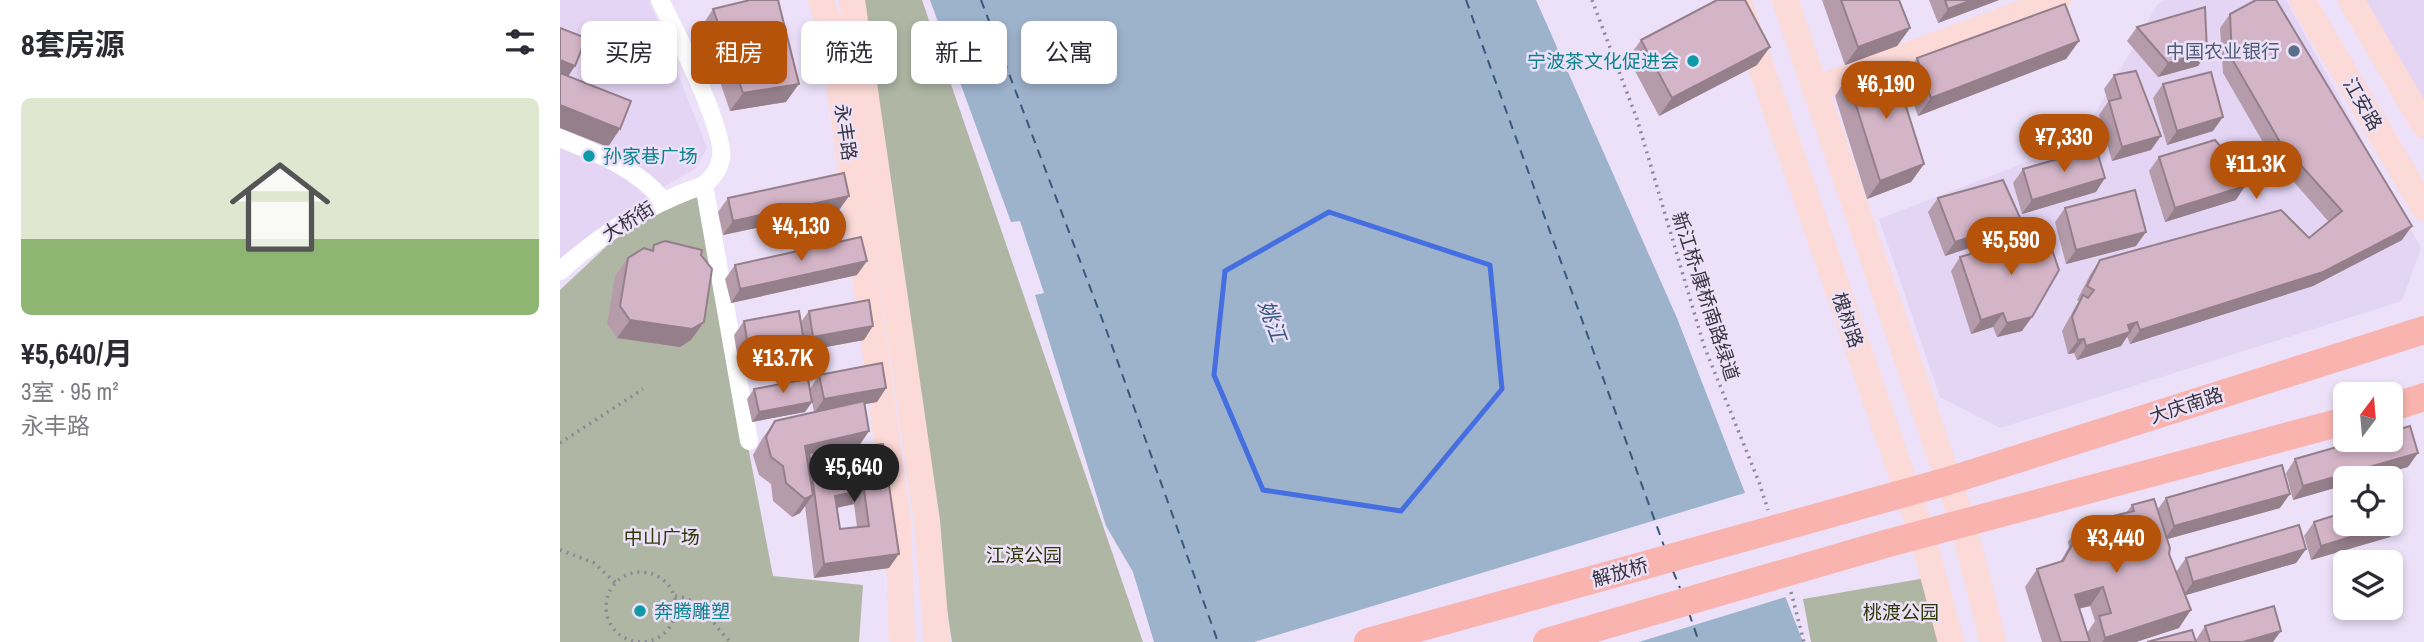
<!DOCTYPE html>
<html lang="zh">
<head>
<meta charset="utf-8">
<style>
  :root { --surface:#fff; --page:#f7f7f7; --text:#2b2b33; --muted:#7c7c81; --line:#e1e1e2; --accent:#b45309 }
  body { margin:0; font-family:"Archivo Narrow","Noto Sans SC",sans-serif; background:var(--page); color:var(--text); height:100vh; display:flex; flex-direction:column; font-size:26px; white-space:nowrap }
  * { box-sizing:border-box; margin:0 }
  p { font-size:23px; color:var(--muted) }
  .icon { flex:none; width:38px; height:38px; fill:none; stroke:currentColor; stroke-width:2; stroke-linecap:round; stroke-linejoin:round }
  .map { position:relative; flex:1; overflow:hidden }
  .side { display:flex; flex-direction:column; background:var(--surface); width:560px }
  .side>* { flex:none }
  .hud { position:absolute; left:21px; top:21px; width:665px; height:63px; display:flex; gap:14px }
  .needle { width:46px; rotate:16deg }
  .fabs { position:absolute; left:1773px; top:382px; display:grid; gap:14px }
  .fabs a { display:grid; place-items:center; width:70px; height:70px; border-radius:10px; background:var(--surface); box-shadow:0 4px 10px #0003; font-size:35px }
  .price { position:absolute; translate:-50% -60px; padding:0 16px; border-radius:24px; background:var(--accent); color:#fff; font-size:23px; line-height:46px; filter:drop-shadow(0 2px 4px #0008) }
  .price::after { content:''; position:absolute; left:50%; top:42px; width:21px; height:16px; margin-left:-10px; background:inherit; clip-path:polygon(0 0,100% 0,50% 100%) }
  .price.active { background:#222; color:#fff }
  ul { padding:0; list-style:none }
  li { display:grid; align-content:center; gap:14px; height:371px; padding:0 21px }
  li+li { border-top:2px solid var(--line) }
  li span { display:grid; place-items:center; height:217px; border-radius:10px; color:#555 }
  li>.icon { margin-inline-start:auto }
  span .icon { width:126px; height:126px; fill:#fffc; stroke-width:1 }
  li b { font-size:30px }
  h2 { display:flex; justify-content:space-between; align-items:center; height:84px; padding:0 21px; font-size:30px }
  .pill { padding:0 24px; border-radius:10px; background:var(--surface); box-shadow:0 4px 10px #0003; font-size:24px; line-height:63px }
  .pill.active { background:var(--accent); color:#fff }
  main { display:flex; flex:1; min-height:0 }
  .map>svg:first-child { display:block }
  .built { fill:#e4d5f4 }
  .park { fill:#afb6a4 }
  .water { fill:#9db2cb }
  .pier { fill:#ece1f9 }
  .lines { fill:none; stroke-linecap:round; stroke-linejoin:round }
  .ferry { stroke:#37597e; stroke-width:2; stroke-dasharray:9 7; stroke-linecap:butt }
  .path { stroke:#8e8797; stroke-width:3.5; stroke-dasharray:2 5; stroke-linecap:butt }
  .street { stroke:#fff; stroke-width:18 }
  .secondary { stroke:#fcdad7; stroke-width:26 }
  .primary { stroke:#fab4af; stroke-width:28 }
  .wall { fill:#b69cab; fill-rule:evenodd }
  .shaded-wall { fill:#947f8b }
  .building { fill:#d4b5c7; stroke:#947f8b; stroke-width:2; fill-rule:evenodd }
  .marked { fill:none; stroke:#456ee1; stroke-width:5; stroke-linejoin:round }
  .service-dot { fill:#5c6f8a; stroke:#ece1f9; stroke-width:2.5 }
  .culture-dot { fill:#0f9aa8; stroke:#ece1f9; stroke-width:2.5 }
  .labels { text-anchor:middle; stroke-width:5; stroke-linejoin:round; paint-order:stroke }
  .service-label { font-size:19px; fill:#4e5e75; stroke:#ece1f9; text-anchor:end }
  .culture-label { font-size:19px; fill:#0d838f; stroke:#ece1f9; text-anchor:start }
  .street-label { font-size:19px; fill:#38343d; stroke:#ece1f9 }
  .park-label { font-size:19px; fill:#2d3a07; stroke:#ece1f9 }
  .water-label { font-size:21px; font-style:italic; fill:#37597e; stroke:#ece1f9 }
</style>
</head>
<body>
<main>
<section class="side">
<h2>8套房源<svg class="icon" aria-label="filters" viewBox="0 0 24 24"><path d="M4 7h16M4 17h16"/><circle cx="9" cy="7" r="2"/><circle cx="15" cy="17" r="2"/></svg></h2>
<ul>
<li><span style="background:linear-gradient(#dfe7d0 65%,#8fb573 0)"><svg class="icon" aria-label="home" viewBox="0 0 24 24"><path d="M3 11l9-7 9 7M6 9v11h12V9"/></svg></span><div><b>¥5,640/月</b><p>3室 · 95 m²</p><p>永丰路</p></div></li>
</ul>
</section>
<div class="map">
<svg width="1864" height="642" viewBox="0 0 1864 642">
  <rect width="100%" height="100%" fill="#ece1f9"/>
  <!-- built -->
  <g class="built">
    <polygon points="0,0 89,0 147,148 136,168 84,199 0,264"/>
    <polygon points="1605,0 1726,0 1861,248 1842,301 1440,428 1380,397 1319,219 1519,142 1597,5"/>
    <polygon points="1803,0 1864,0 1864,105"/>
  </g>
  <!-- park -->
  <g class="park">
    <polygon points="292,0 362,0 583,642 392,642"/>
    <polygon points="139,193 213,576 303,585 299,642 0,642 0,290 67,227"/>
    <polygon points="1366,578 1382,642 1251,642 1243,599"/>
  </g>
  <!-- water -->
  <polygon class="water" points="370,0 976,0 1117,318 1243,642 594,642 573,572 546,526 475,295 484,293 460,221 451,222"/>
  <!-- pier -->
  <polygon class="pier" points="1188,492 1229,596 1079,642 694,642"/>
  <g class="lines">
    <!-- ferry -->
    <g class="ferry">
      <polyline points="421,0 547,332 658,642"/>
      <polyline points="906,0 1104,546"/>
      <polyline points="1113,571 1120,588"/>
      <polyline points="1129,613 1139,642"/>
    </g>
    <!-- path -->
    <g class="path">
      <polyline points="1032,0 1077,119 1144,346 1199,482 1208,510"/>
      <polyline points="0,443 83,389"/>
      <polyline points="0,550 34,563 56,583"/>
      <circle cx="81" cy="607" r="35"/>
      <polyline points="1231,592 1244,642"/>
      <path d="M115 596C144 598 151 625 171 642"/>
    </g>
    <!-- street -->
    <g class="street">
      <path d="M100 0C114 28 166 132 161 158 159 170 153 177 144 185L189 441"/>
      <path d="M0 138C38 154 75 167 102 199"/>
      <path d="M0 271C43 232 89 204 144 185"/>
    </g>
    <!-- secondary -->
    <g class="secondary">
      <polyline points="261,0 273,36 338,523 342,642"/>
      <polyline points="292,0 367,521 377,642"/>
      <polyline points="1178,0 1362,534 1391,642"/>
      <polyline points="1225,0 1403,523 1433,642"/>
      <polyline points="1742,0 1864,208"/>
      <polyline points="1791,0 1864,125"/>
      <polyline points="1255,89 1498,0"/>
    </g>
    <!-- primary -->
    <g class="primary">
      <polyline points="1830,408 1864,397"/>
      <polyline points="808,642 1388,481 1864,330"/>
      <polyline points="987,642 1325,544 1785,421"/>
    </g>
  </g>
  <!-- wall -->
  <g class="wall">
    <polygon points="1262,0 1339,0 1350,28 1337,46 1285,65"/>
    <polygon points="1369,0 1439,0 1378,23"/>
    <polygon points="153,9 226,102 170,111 141,27"/>
    <polygon points="1670,14 1842,240 1753,286 1570,344 1567,336 1561,346 1517,360 1514,353 1508,354 1502,331 1514,309 1519,301 1517,300 1530,275 1540,260 1749,238 1769,222 1711,156 1663,73 1660,28"/>
    <polygon points="1577,27 1647,52 1638,66 1598,77 1567,41"/>
    <polygon points="1081,40 1197,65 1099,116 1068,58"/>
    <polygon points="1519,41 1506,59 1358,116 1344,76 1357,58"/>
    <polygon points="1554,75 1591,150 1552,161 1539,115 1548,102 1544,89"/>
    <polygon points="1287,77 1364,164 1351,182 1307,199 1275,96"/>
    <polygon points="1603,84 1653,131 1607,145 1593,98"/>
    <polygon points="1599,157 1676,200 1605,222 1589,171"/>
    <polygon points="1463,169 1536,192 1462,214 1453,183"/>
    <polygon points="289,196 279,210 163,235 158,212 168,198"/>
    <polygon points="1378,198 1461,220 1451,234 1385,256 1368,212"/>
    <polygon points="1505,208 1576,246 1506,264 1495,222"/>
    <polygon points="94,245 141,255 131,340 120,347 57,338 47,324 55,276 68,258 90,250"/>
    <polygon points="1400,257 1462,331 1437,337 1433,327 1411,334 1391,271"/>
    <polygon points="175,265 297,275 171,303 165,279"/>
    <polygon points="249,311 304,340 244,351 241,338 234,350 178,360 174,335 184,321 241,322"/>
    <path d="M259 375 326 388 317 402 304 404 309 431 298 448 329 568 254 578 245 506 240 513 232 517 213 501 211 484 199 475 193 455 202 439 215 421 254 412 252 402 245 412 192 422 187 399 194 389H250ZM294 504 297 527 280 529 277 508Z"/>
    <polygon points="1735,459 1848,467 1785,478 1785,485 1733,500 1726,473"/>
    <path d="M1606 498 1720 508 1607 539 1609 554 1616 572 1626 558 1746 549 1736 563 1625 595 1619 628 1576 642H1482L1465 587 1477 569 1500 562 1509 547 1508 542 1520 524 1566 513 1572 505 1597 510ZM1530 606 1535 621 1527 633 1519 608Z"/>
    <polygon points="1754,522 1830,537 1751,560 1744,536"/>
    <polygon points="1645,626 1713,642 1636,642 1636,640"/>
  </g>
  <!-- shaded-wall -->
  <g class="shaded-wall">
    <polygon points="1412,0 1439,0 1378,23 1388,9"/>
    <polygon points="1350,28 1337,46 1285,65 1298,47"/>
    <polygon points="1519,41 1506,59 1358,116 1371,98"/>
    <polygon points="1210,47 1197,65 1099,116 1112,98"/>
    <polygon points="1647,52 1638,66 1598,77 1608,63"/>
    <polygon points="0,60 15,66 3,84 0,83"/>
    <polygon points="239,84 226,102 170,111 183,93"/>
    <polygon points="0,105 60,129 48,147 0,128"/>
    <polygon points="1663,117 1653,131 1607,145 1617,131"/>
    <polygon points="1601,136 1591,150 1552,161 1562,147"/>
    <polygon points="1364,164 1351,182 1307,199 1320,181"/>
    <polygon points="1545,178 1536,192 1462,214 1472,200"/>
    <polygon points="1685,186 1676,200 1605,222 1615,208"/>
    <polygon points="289,196 279,210 163,235 173,221"/>
    <polygon points="1461,220 1451,234 1385,256 1395,242"/>
    <polygon points="1852,226 1842,240 1753,286 1570,344 1580,330"/>
    <polygon points="1586,232 1576,246 1506,264 1516,250"/>
    <polygon points="307,261 297,275 171,303 180,289"/>
    <polygon points="1443,313 1433,327 1411,334 1421,320"/>
    <polygon points="1472,317 1462,331 1437,337 1447,323"/>
    <polygon points="70,320 144,322 131,340 120,347 57,338"/>
    <polygon points="1577,322 1561,346 1517,360 1526,346 1568,325"/>
    <polygon points="313,326 304,340 244,351 253,337"/>
    <polygon points="243,336 234,350 178,360 188,346"/>
    <polygon points="1524,339 1514,353 1508,354 1518,340"/>
    <polygon points="326,388 317,402 254,413 264,399"/>
    <polygon points="252,402 245,412 192,422 199,412"/>
    <polygon points="309,431 296,449 249,453 244,462 245,446"/>
    <polygon points="1858,453 1848,467 1810,478 1785,478 1785,485 1733,500 1743,486"/>
    <polygon points="304,490 294,504 265,510 275,496"/>
    <polygon points="1730,494 1720,508 1604,540 1614,526"/>
    <polygon points="253,495 240,513 232,517 245,499"/>
    <polygon points="1840,522 1830,537 1751,560 1761,546"/>
    <polygon points="1746,549 1736,563 1623,596 1633,582"/>
    <polygon points="339,554 329,568 254,578 264,564"/>
    <polygon points="1543,587 1530,606 1502,613 1515,595"/>
    <polygon points="1631,610 1619,628 1576,642 1542,642 1545,638"/>
    <polygon points="1721,631 1713,642 1683,642"/>
  </g>
  <!-- building -->
  <g class="building">
    <polygon points="190,0 218,0 239,84 183,93 153,9"/>
    <polygon points="1157,0 1185,0 1210,47 1112,98 1081,40"/>
    <polygon points="1281,0 1339,0 1350,28 1298,47"/>
    <polygon points="1385,0 1412,0 1388,9"/>
    <polygon points="1696,0 1716,0 1852,226 1763,272 1580,330 1577,322 1568,325 1570,332 1526,346 1524,339 1518,340 1512,317 1523,295 1528,298 1534,290 1527,286 1540,260 1721,210 1749,238 1782,211 1720,142 1672,59 1670,14"/>
    <polygon points="1505,4 1519,41 1371,98 1357,58"/>
    <polygon points="1645,7 1647,52 1608,63 1577,27"/>
    <polygon points="0,28 26,38 15,66 0,60"/>
    <polygon points="1332,62 1364,164 1320,181 1287,77"/>
    <polygon points="1576,71 1601,136 1562,147 1549,101 1561,98 1554,75"/>
    <polygon points="1651,72 1663,117 1617,131 1603,84"/>
    <polygon points="0,73 71,101 60,129 0,105"/>
    <polygon points="1655,140 1680,169 1685,186 1615,208 1599,157"/>
    <polygon points="1536,148 1545,178 1472,200 1463,169"/>
    <polygon points="284,173 289,196 173,221 168,198"/>
    <polygon points="1443,180 1461,220 1395,242 1378,198"/>
    <polygon points="1575,190 1586,232 1516,250 1505,208"/>
    <polygon points="1486,232 1499,270 1472,317 1447,323 1443,313 1421,320 1400,257"/>
    <polygon points="301,237 307,261 180,289 175,265"/>
    <polygon points="105,241 142,250 141,255 152,269 144,322 132,329 70,320 60,306 68,258 84,248 93,251 94,245"/>
    <polygon points="309,300 313,326 253,337 249,311"/>
    <polygon points="239,311 243,336 188,346 184,321"/>
    <polygon points="322,363 326,388 264,399 259,375"/>
    <polygon points="248,379 252,402 199,412 194,389"/>
    <polygon points="304,401 309,431 245,446 253,495 245,499 226,483 223,466 211,457 206,437 215,421"/>
    <polygon points="1850,426 1858,453 1743,486 1735,459 1805,439 1830,439 1830,432"/>
    <path d="M323 444 339 554 264 564 249 453ZM304 490 309 526 280 529 275 496Z"/>
    <polygon points="1722,465 1730,494 1614,526 1606,498"/>
    <polygon points="1833,498 1840,522 1761,546 1754,522 1785,512 1785,523 1830,523 1830,499"/>
    <polygon points="1594,499 1610,548 1609,554 1631,610 1545,638 1539,616 1551,613 1543,587 1515,595 1530,642 1501,642 1477,569 1503,561 1521,529 1520,524 1574,511 1572,505"/>
    <polygon points="1739,525 1746,549 1633,582 1626,558"/>
    <polygon points="1714,606 1721,631 1683,642 1650,642 1645,626"/>
    <polygon points="1632,630 1636,642 1587,642"/>
  </g>
  <!-- marked area -->
  <path class="marked" d="M769 212 930 265 942 389 841 511 703 490 654 375 665 271Z"/>
  <!-- markers -->
  <circle class="service-dot" cx="1734" cy="51" r="7"/>
  <g class="culture-dot">
    <circle cx="1133" cy="61" r="7"/>
    <circle cx="29" cy="156" r="7"/>
    <circle cx="80" cy="611" r="7"/>
  </g>
  <g class="labels">
    <!-- service labels -->
    <g class="service-label">
      <text x="1720" y="58">中国农业银行</text>
    </g>
    <!-- culture labels -->
    <g class="culture-label">
      <text x="1119" y="68" text-anchor="end">宁波茶文化促进会</text>
      <text x="43" y="163">孙家巷广场</text>
      <text x="94" y="618">奔腾雕塑</text>
    </g>
    <!-- street labels -->
    <g class="street-label">
      <text transform="translate(1803 104) rotate(60)" y="7">江安路</text>
      <text transform="translate(286 132) rotate(82)" y="7">永丰路</text>
      <text transform="translate(68 221) rotate(-32)" y="7">大桥街</text>
      <text transform="translate(1146 296) rotate(72)" y="7">新江桥-康桥南路绿道</text>
      <text transform="translate(1288 320) rotate(71)" y="7">槐树路</text>
      <text transform="translate(1626 405) rotate(-18)" y="7">大庆南路</text>
      <text transform="translate(1060 572) rotate(-16)" y="7">解放桥</text>
    </g>
    <!-- park labels -->
    <g class="park-label">
      <text x="102" y="544">中山广场</text>
      <text x="464" y="562">江滨公园</text>
      <text x="1341" y="619">桃渡公园</text>
    </g>
    <!-- water labels -->
    <g class="water-label">
      <text transform="translate(712 321) rotate(70)" y="7">姚江</text>
    </g>
  </g>
</svg>
<div class="fabs">
<a><svg class="needle" viewBox="-14 -14 28 28"><path d="M0-13l5 13h-10z" fill="#e53935"/><path d="M0 13l5-13h-10z" fill="#7c7c81"/></svg></a>
<a><svg class="icon" aria-label="locate" viewBox="0 0 24 24"><circle cx="12" cy="12" r="6"/><path d="M12 2v4M12 18v4M2 12h4M18 12h4"/></svg></a>
<a><svg class="icon" aria-label="layers" viewBox="0 0 24 24"><path d="M12 4l9 5-9 5-9-5zM3 14l9 5 9-5"/></svg></a>
</div>
<b class="price" style="left:1326px;top:121px">¥6,190</b>
<b class="price" style="left:1504px;top:174px">¥7,330</b>
<b class="price" style="left:1696px;top:201px">¥11.3K</b>
<b class="price" style="left:241px;top:263px">¥4,130</b>
<b class="price" style="left:1451px;top:277px">¥5,590</b>
<b class="price" style="left:223px;top:395px">¥13.7K</b>
<b class="price active" style="left:294px;top:504px">¥5,640</b>
<b class="price" style="left:1556px;top:575px">¥3,440</b>
<div class="hud">
<a class="pill">买房</a>
<a class="pill active">租房</a>
<a class="pill">筛选</a>
<a class="pill">新上</a>
<a class="pill">公寓</a>
</div>
</div>
</main>
</body>
</html>
